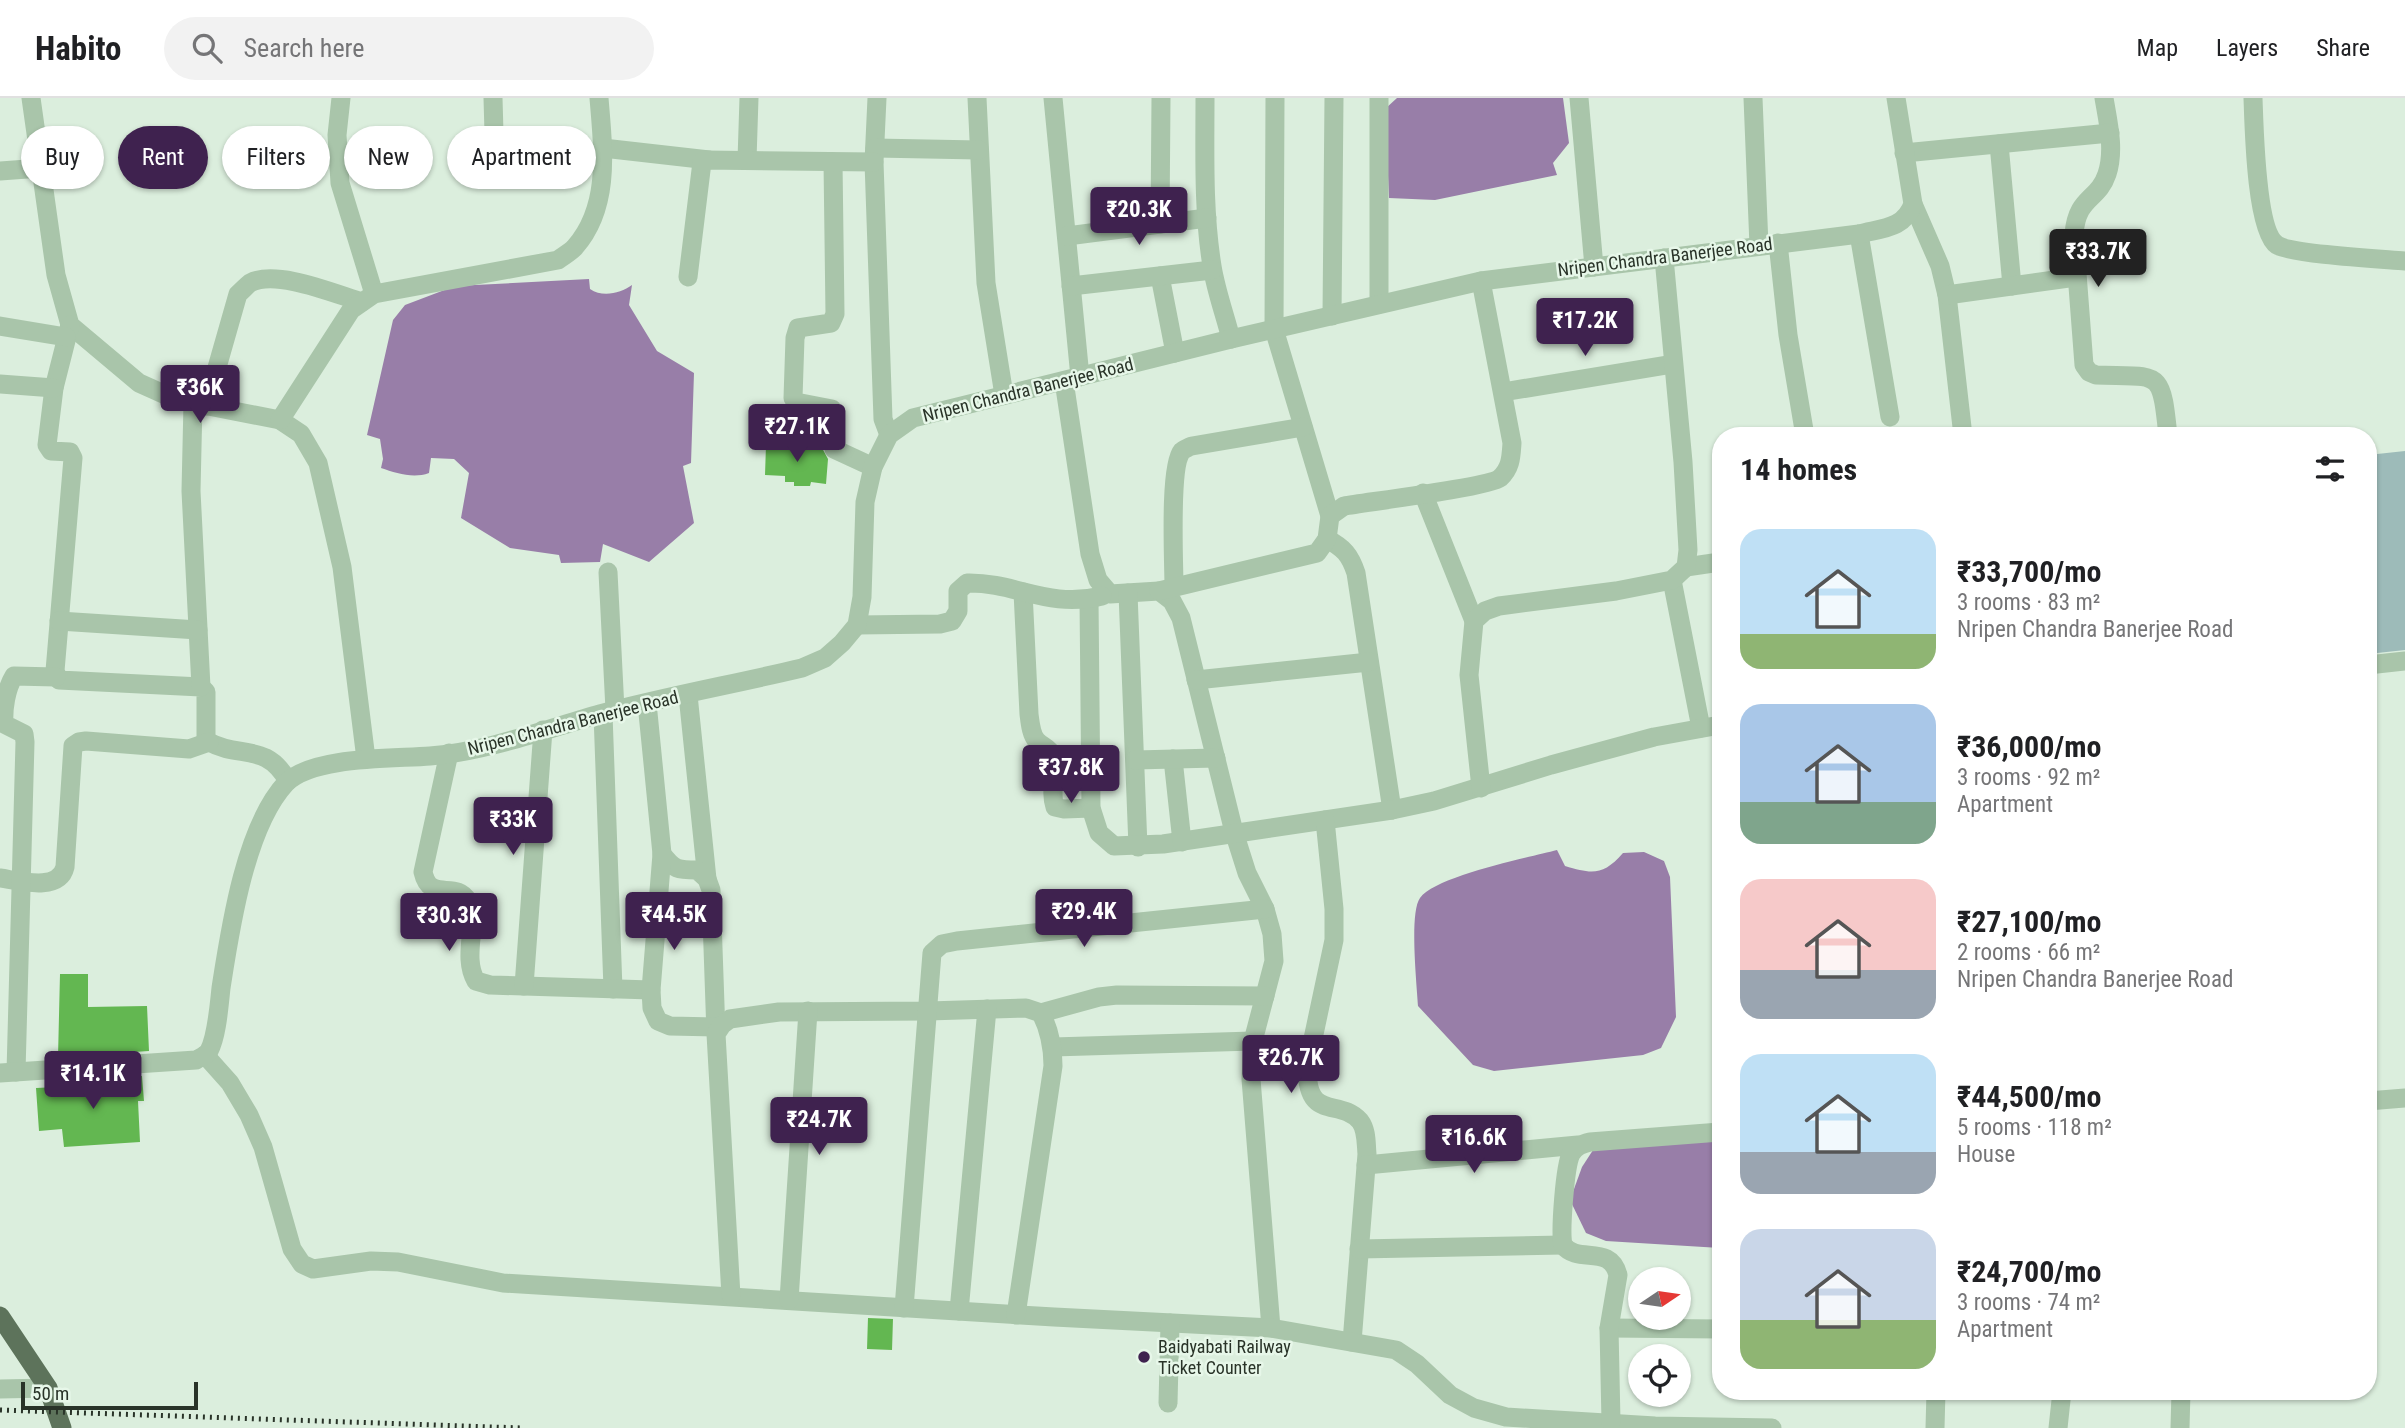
<!DOCTYPE html>
<html lang="en">
<head>
<meta charset="utf-8">
<style>
  :root { --surface:#fff; --page:#f2f2f2; --text:#202124; --muted:#757577; --line:#e0e0e0; --accent:#3f224f }
  body { margin:0; font-family:"Roboto Condensed",sans-serif; background:var(--page); color:var(--text); height:100vh; display:flex; flex-direction:column; font-size:26px; white-space:nowrap }
  * { box-sizing:border-box; margin:0 }
  p { font-size:23px; color:var(--muted) }
  .icon { flex:none; width:38px; height:38px; fill:none; stroke:currentColor; stroke-width:2; stroke-linecap:round; stroke-linejoin:round }
  .map { position:relative; flex:1; overflow:hidden }
  .panel { position:absolute; left:1712px; top:329px; width:665px; height:973px; display:flex; flex-direction:column; background:var(--surface); border-radius:28px; box-shadow:0 2px 5px #0004 }
  .panel>* { flex:none }
  .top-card { position:absolute; left:21px; top:28px; width:665px; height:63px; display:flex; gap:14px }
  .needle { width:46px; rotate:77deg }
  .controls { position:absolute; left:1628px; top:1169px; display:grid; gap:14px }
  .controls a { display:grid; place-items:center; width:63px; height:63px; border-radius:50%; background:var(--surface); box-shadow:0 2px 5px #0004; font-size:35px }
  .scale { position:absolute; left:21px; bottom:18px; width:177px; box-sizing:border-box; padding-left:7px; border:4px solid #293328; border-top:0; font-size:19px; line-height:24px; white-space:nowrap; color:#293328; -webkit-text-stroke:5px #e7f7e9; paint-order:stroke }
  .price { position:absolute; translate:-50% -60px; padding:0 16px; border-radius:7px; background:var(--accent); color:#fff; font-size:23px; line-height:46px; filter:drop-shadow(0 2px 4px #0008) }
  .price::after { content:''; position:absolute; left:50%; top:42px; width:21px; height:16px; margin-left:-10px; background:inherit; clip-path:polygon(0 0,100% 0,50% 100%) }
  .price.current { background:#222; color:#fff }
  ul { padding:0; list-style:none }
  li { display:flex; align-items:center; gap:21px; height:175px; padding:0 28px }
  li span { display:grid; place-items:center; flex:none; width:196px; height:140px; border-radius:21px; color:#555 }
  li>.icon { margin-inline-start:auto }
  span .icon { width:84px; height:84px; fill:#fffc; stroke-width:1 }
  li b { font-size:30px }
  h2 { display:flex; justify-content:space-between; align-items:center; height:84px; padding:0 28px; font-size:30px }
  .pill { padding:0 24px; border-radius:32px; background:var(--surface); box-shadow:0 2px 5px #0004; font-size:24px; line-height:63px }
  .pill.current { background:var(--accent); color:#fff }
  header { display:flex; align-items:center; gap:42px; box-sizing:border-box; height:98px; padding:0 35px; background:var(--surface); border-bottom:2px solid var(--line) }
  header strong { font-size:33px }
  nav { display:flex; gap:38px; margin-inline-start:auto; font-size:24px }
  .search { width:490px; height:63px; background:var(--page); display:flex; align-items:center; gap:18px; box-sizing:border-box; padding:0 24px; border-radius:38px; color:var(--muted); font-size:26px }
  .map>svg:first-child { display:block }
  .green { fill:#9dbbb9 }
  .water { fill:#987ea8 }
  .building { fill:#63b751 }
  .lines { fill:none; stroke-linecap:round; stroke-linejoin:round }
  .minor { stroke:#a9c5aa; stroke-width:19 }
  .primary { stroke:#5d735b; stroke-width:19 }
  .rail { stroke:#293328; stroke-width:5; stroke-dasharray:2 5; stroke-linecap:butt }
  .poi-dot { fill:#3f224f; stroke:#e7f7e9; stroke-width:2.5 }
  .labels { text-anchor:middle; stroke-width:5; stroke-linejoin:round; paint-order:stroke }
  .street-label { font-size:18px; fill:#293328; stroke:#e7f7e9 }
  .poi-label { font-size:18px; fill:#293328; stroke:#e7f7e9; text-anchor:start }
</style>
</head>
<body>
<header>
<strong>Habito</strong>
<div class="search"><svg class="icon" aria-label="search" viewBox="0 0 24 24"><circle cx="10" cy="10" r="6"/><path d="M15 15l6 6"/></svg>Search here</div>
<nav><a>Map</a><a>Layers</a><a>Share</a></nav>
</header>
<div class="map">
<svg width="2405" height="1330" viewBox="0 0 2405 1330">
  <rect width="100%" height="100%" fill="#dbeedd"/>
  <!-- green -->
  <polygon class="green" points="2405,353 2405,552 2368,556 2368,357"/>
  <!-- water -->
  <g class="water">
    <polygon points="1397,0 1563,0 1569,45 1553,65 1557,77 1435,102 1389,100 1385,11"/>
    <path d="M589 181 590 191C603 200 621 195 632 187L629 207 657 253 694 275 691 365 683 368 694 425 649 464 603 446 600 464 561 465 559 457 510 450 461 420 469 375 454 361 431 360 429 375C413 381 396 375 381 370L383 361 380 341 367 337 393 222 405 207 455 188Z"/>
    <path d="M1557 752 1565 768C1592 776 1603 778 1623 755L1644 754 1664 763 1670 779 1676 919 1661 950 1643 957 1494 973 1473 967 1418 908C1417 888 1409 815 1420 800 1436 778 1527 760 1557 752Z"/>
    <polygon points="1720,1040 1720,1150 1606,1143 1586,1135 1570,1102 1582,1069 1595,1049"/>
  </g>
  <!-- building -->
  <g class="building">
    <polygon points="766,347 822,350 828,361 826,386 811,384 810,388 794,388 794,384 785,384 785,378 765,377"/>
    <polygon points="60,876 88,876 88,909 147,908 149,953 58,959"/>
    <polygon points="142,978 144,1003 138,1003 140,1044 64,1049 62,1031 39,1033 36,990 57,989 57,984"/>
    <polygon points="868,1220 893,1221 892,1252 867,1251"/>
  </g>
  <g class="lines">
    <!-- minor -->
    <g class="minor">
      <polyline points="31,0 56,177 70,227 139,285 168,298 193,305 280,322 301,336 318,365 342,469 366,661"/>
      <polyline points="341,0 337,37 340,85 374,196"/>
      <polyline points="493,0 495,70"/>
      <polyline points="877,0 874,64 883,321 889,337"/>
      <polyline points="977,0 986,185 1004,297"/>
      <polyline points="1053,0 1080,279"/>
      <path d="M1205 0C1205 56 1203 112 1212 168 1216 193 1225 217 1231 241"/>
      <polyline points="1275,0 1274,231 1330,418"/>
      <polyline points="1379,0 1379,206"/>
      <polyline points="1579,0 1594,169"/>
      <polyline points="1753,0 1759,148"/>
      <path d="M2104 0C2108 24 2115 52 2107 76 2098 103 2077 98 2074 136L2084 267 2089 274 2096 277C2161 279 2161 270 2168 338"/>
      <path d="M2253 0C2254 27 2256 133 2277 147 2291 156 2382 161 2405 163"/>
      <polyline points="1999,46 2012,188"/>
      <polyline points="603,50 709,62"/>
      <polyline points="875,50 979,52"/>
      <polyline points="1904,55 2110,35"/>
      <polyline points="747,62 749,0"/>
      <polyline points="833,64 835,216 831,225 798,230 795,240 793,300 796,304 832,311 834,351 873,369"/>
      <polyline points="0,73 41,70"/>
      <polyline points="1913,106 1940,168 1947,197 1963,338"/>
      <polyline points="1160,126 1161,0"/>
      <polyline points="1859,136 1890,319"/>
      <polyline points="1067,138 1207,120"/>
      <polyline points="1778,145 1788,237 1805,338"/>
      <polyline points="1160,178 1175,255"/>
      <polyline points="688,179 702,64 704,62 874,64"/>
      <polyline points="1071,188 1212,172"/>
      <polyline points="1947,197 2076,179"/>
      <polyline points="1332,218 1334,0"/>
      <path d="M70 227 54 290 47 347 51 353 70 354 73 360 55 573 59 582 201 589 206 594V639L209 644C240 661 266 644 288 683"/>
      <polyline points="0,228 66,239"/>
      <polyline points="1064,283 1090,456 1098,482 1110,496 1159,493 1172,503 1181,520 1234,734 1247,775 1265,811 1272,836 1274,863 1253,943 1251,981 1271,1230"/>
      <polyline points="0,286 54,290"/>
      <polyline points="1503,294 1673,266"/>
      <polyline points="193,305 191,393 201,589"/>
      <path d="M206 308 238 196C242 193 246 188 250 185 276 171 335 196 362 204"/>
      <path d="M280 322 351 212 374 196 558 162C563 158 571 154 575 149 611 108 603 50 599 0"/>
      <polyline points="1423,395 1474,523"/>
      <path d="M1327 441C1344 450 1350 457 1356 475L1392 712"/>
      <polyline points="1686,469 1720,464"/>
      <polyline points="608,474 615,612"/>
      <polyline points="1672,482 1701,630"/>
      <path d="M1174 489C1174 466 1169 368 1182 353 1183 352 1191 348 1192 348L1303 329"/>
      <path d="M1159 493 1317 455 1327 441 1330 418 1344 408C1367 404 1489 389 1500 380 1511 370 1511 359 1512 345L1481 183"/>
      <path d="M1023 494 1029 616C1030 624 1031 637 1037 643 1043 649 1049 649 1053 658 1058 674 1049 692 1055 709L1064 711 1091 710"/>
      <polyline points="1128,495 1138,749"/>
      <polyline points="1089,501 1091,710 1099,735 1114,748 1163,746 1392,712 1434,703 1551,667 1654,639 1720,627"/>
      <polyline points="59,523 198,532"/>
      <path d="M857 527 940 526 952 523 958 513V493L967 485C1016 484 1047 511 1102 498"/>
      <polyline points="2368,567 2405,563"/>
      <polyline points="1196,582 1369,564"/>
      <polyline points="688,597 707,781"/>
      <path d="M647 605 662 756C674 772 678 772 697 772L707 781 711 792 716 936"/>
      <polyline points="603,616 613,891"/>
      <path d="M449 655 423 774C430 806 456 781 468 803 480 823 461 858 476 883L490 887 651 892"/>
      <polyline points="1173,661 1182,744"/>
      <polyline points="1135,662 1216,660"/>
      <polyline points="1481,690 1469,577 1474,523 1485,513 1499,508 1616,493 1672,482 1686,469 1688,452 1683,364 1664,160"/>
      <path d="M1325 722 1334 811V842L1307 969C1307 1025 1339 999 1360 1023 1367 1032 1366 1046 1367 1056L1352 1244"/>
      <polyline points="662,756 651,892 652,910 658,923 670,928 716,929"/>
      <path d="M0 780C20 783 59 794 65 769L73 648 79 644 86 643 189 651 209 644"/>
      <polyline points="524,888 543,632"/>
      <polyline points="1041,915 1099,899 1117,897 1265,898"/>
      <polyline points="1053,949 1253,943"/>
      <polyline points="205,957 230,985 249,1017 263,1049 292,1151 302,1166 313,1171 371,1163 398,1164 503,1185 1054,1219 1271,1230 1396,1252 1417,1266 1450,1297 1474,1310 1506,1319 1655,1328 1772,1330"/>
      <path d="M16 974 25 644 24 636 4 626C3 611 6 591 14 578L56 579"/>
      <path d="M0 975 196 962C201 959 206 958 209 953 217 938 219 908 221 890 230 832 245 729 286 685 313 658 394 661 430 658 485 654 547 631 600 616 667 598 735 586 802 570L825 560 842 545 857 527 862 499 865 404 873 369 889 337 913 320 1231 241 1481 183 1859 136C1882 130 1904 131 1913 106L1896 0"/>
      <polyline points="2368,1003 2405,1000"/>
      <polyline points="1366,1067 1578,1047"/>
      <polyline points="1359,1151 1563,1147"/>
      <path d="M731 1198 716 936 722 927 730 921 779 914 928 913 1026 910 1041 915C1050 933 1053 949 1053 968L1016 1217"/>
      <polyline points="789,1202 808,913"/>
      <polyline points="904,1210 932,855 942,846 957,843 1265,811"/>
      <polyline points="959,1213 987,911"/>
      <polyline points="1609,1230 1720,1231"/>
      <polyline points="0,1291 48,1290"/>
      <polyline points="1168,1305 1170,1225"/>
      <path d="M1611 1324 1609 1230 1618 1177C1610 1145 1578 1167 1563 1147 1560 1133 1565 1068 1571 1056 1576 1048 1582 1046 1590 1044L1720 1034"/>
      <polyline points="1935,1330 1936,1293"/>
      <polyline points="2058,1330 2062,1293"/>
      <polyline points="2180,1330 2181,1293"/>
    </g>
    <!-- primary -->
    <polyline class="primary" points="0,1218 48,1290 62,1330"/>
    <!-- rail -->
    <polyline class="rail" points="0,1312 522,1330"/>
  </g>
  <!-- markers -->
  <circle class="poi-dot" cx="1144" cy="1259" r="7"/>
  <g class="labels">
    <!-- street labels -->
    <g class="street-label">
      <text transform="translate(1665 159) rotate(-7)" y="6">Nripen Chandra Banerjee Road</text>
      <text transform="translate(1028 292) rotate(-14)" y="6">Nripen Chandra Banerjee Road</text>
      <text transform="translate(573 625) rotate(-14)" y="6">Nripen Chandra Banerjee Road</text>
    </g>
    <!-- poi labels -->
    <g class="poi-label">
      <text x="1158" y="1255">Baidyabati Railway<tspan x="1158" dy="21">Ticket Counter</tspan></text>
    </g>
  </g>
</svg>
<div class="controls">
<a><svg class="needle" viewBox="-14 -14 28 28"><path d="M0-13l5 13h-10z" fill="#e53935"/><path d="M0 13l5-13h-10z" fill="#757577"/></svg></a>
<a><svg class="icon" aria-label="locate" viewBox="0 0 24 24"><circle cx="12" cy="12" r="6"/><path d="M12 2v4M12 18v4M2 12h4M18 12h4"/></svg></a>
</div>
<div class="scale">50 m</div>
<b class="price" style="left:1139px;top:149px">₹20.3K</b>
<b class="price current" style="left:2098px;top:191px">₹33.7K</b>
<b class="price" style="left:1585px;top:260px">₹17.2K</b>
<b class="price" style="left:200px;top:327px">₹36K</b>
<b class="price" style="left:797px;top:366px">₹27.1K</b>
<b class="price" style="left:1071px;top:707px">₹37.8K</b>
<b class="price" style="left:513px;top:759px">₹33K</b>
<b class="price" style="left:1084px;top:851px">₹29.4K</b>
<b class="price" style="left:674px;top:854px">₹44.5K</b>
<b class="price" style="left:449px;top:855px">₹30.3K</b>
<b class="price" style="left:1291px;top:997px">₹26.7K</b>
<b class="price" style="left:93px;top:1013px">₹14.1K</b>
<b class="price" style="left:819px;top:1059px">₹24.7K</b>
<b class="price" style="left:1474px;top:1077px">₹16.6K</b>
<div class="top-card">
<a class="pill">Buy</a>
<a class="pill current">Rent</a>
<a class="pill">Filters</a>
<a class="pill">New</a>
<a class="pill">Apartment</a>
</div>
<section class="panel">
<h2>14 homes<svg class="icon" aria-label="filters" viewBox="0 0 24 24"><path d="M4 7h16M4 17h16"/><circle cx="9" cy="7" r="2"/><circle cx="15" cy="17" r="2"/></svg></h2>
<ul>
<li><span style="background:linear-gradient(#bfe0f5 75%,#8fb573 0)"><svg class="icon" aria-label="home" viewBox="0 0 24 24"><path d="M3 11l9-7 9 7M6 9v11h12V9"/></svg></span><div><b>₹33,700/mo</b><p>3 rooms · 83 m²</p><p>Nripen Chandra Banerjee Road</p></div></li>
<li><span style="background:linear-gradient(#a9c7e8 70%,#7fa58c 0)"><svg class="icon" aria-label="home" viewBox="0 0 24 24"><path d="M3 11l9-7 9 7M6 9v11h12V9"/></svg></span><div><b>₹36,000/mo</b><p>3 rooms · 92 m²</p><p>Apartment</p></div></li>
<li><span style="background:linear-gradient(#f6c9c9 65%,#9aa5b1 0)"><svg class="icon" aria-label="home" viewBox="0 0 24 24"><path d="M3 11l9-7 9 7M6 9v11h12V9"/></svg></span><div><b>₹27,100/mo</b><p>2 rooms · 66 m²</p><p>Nripen Chandra Banerjee Road</p></div></li>
<li><span style="background:linear-gradient(#bfe0f5 70%,#9aa5b1 0)"><svg class="icon" aria-label="home" viewBox="0 0 24 24"><path d="M3 11l9-7 9 7M6 9v11h12V9"/></svg></span><div><b>₹44,500/mo</b><p>5 rooms · 118 m²</p><p>House</p></div></li>
<li><span style="background:linear-gradient(#c9d6e8 65%,#8fb573 0)"><svg class="icon" aria-label="home" viewBox="0 0 24 24"><path d="M3 11l9-7 9 7M6 9v11h12V9"/></svg></span><div><b>₹24,700/mo</b><p>3 rooms · 74 m²</p><p>Apartment</p></div></li>
</ul>
</section>
</div>
</body>
</html>
